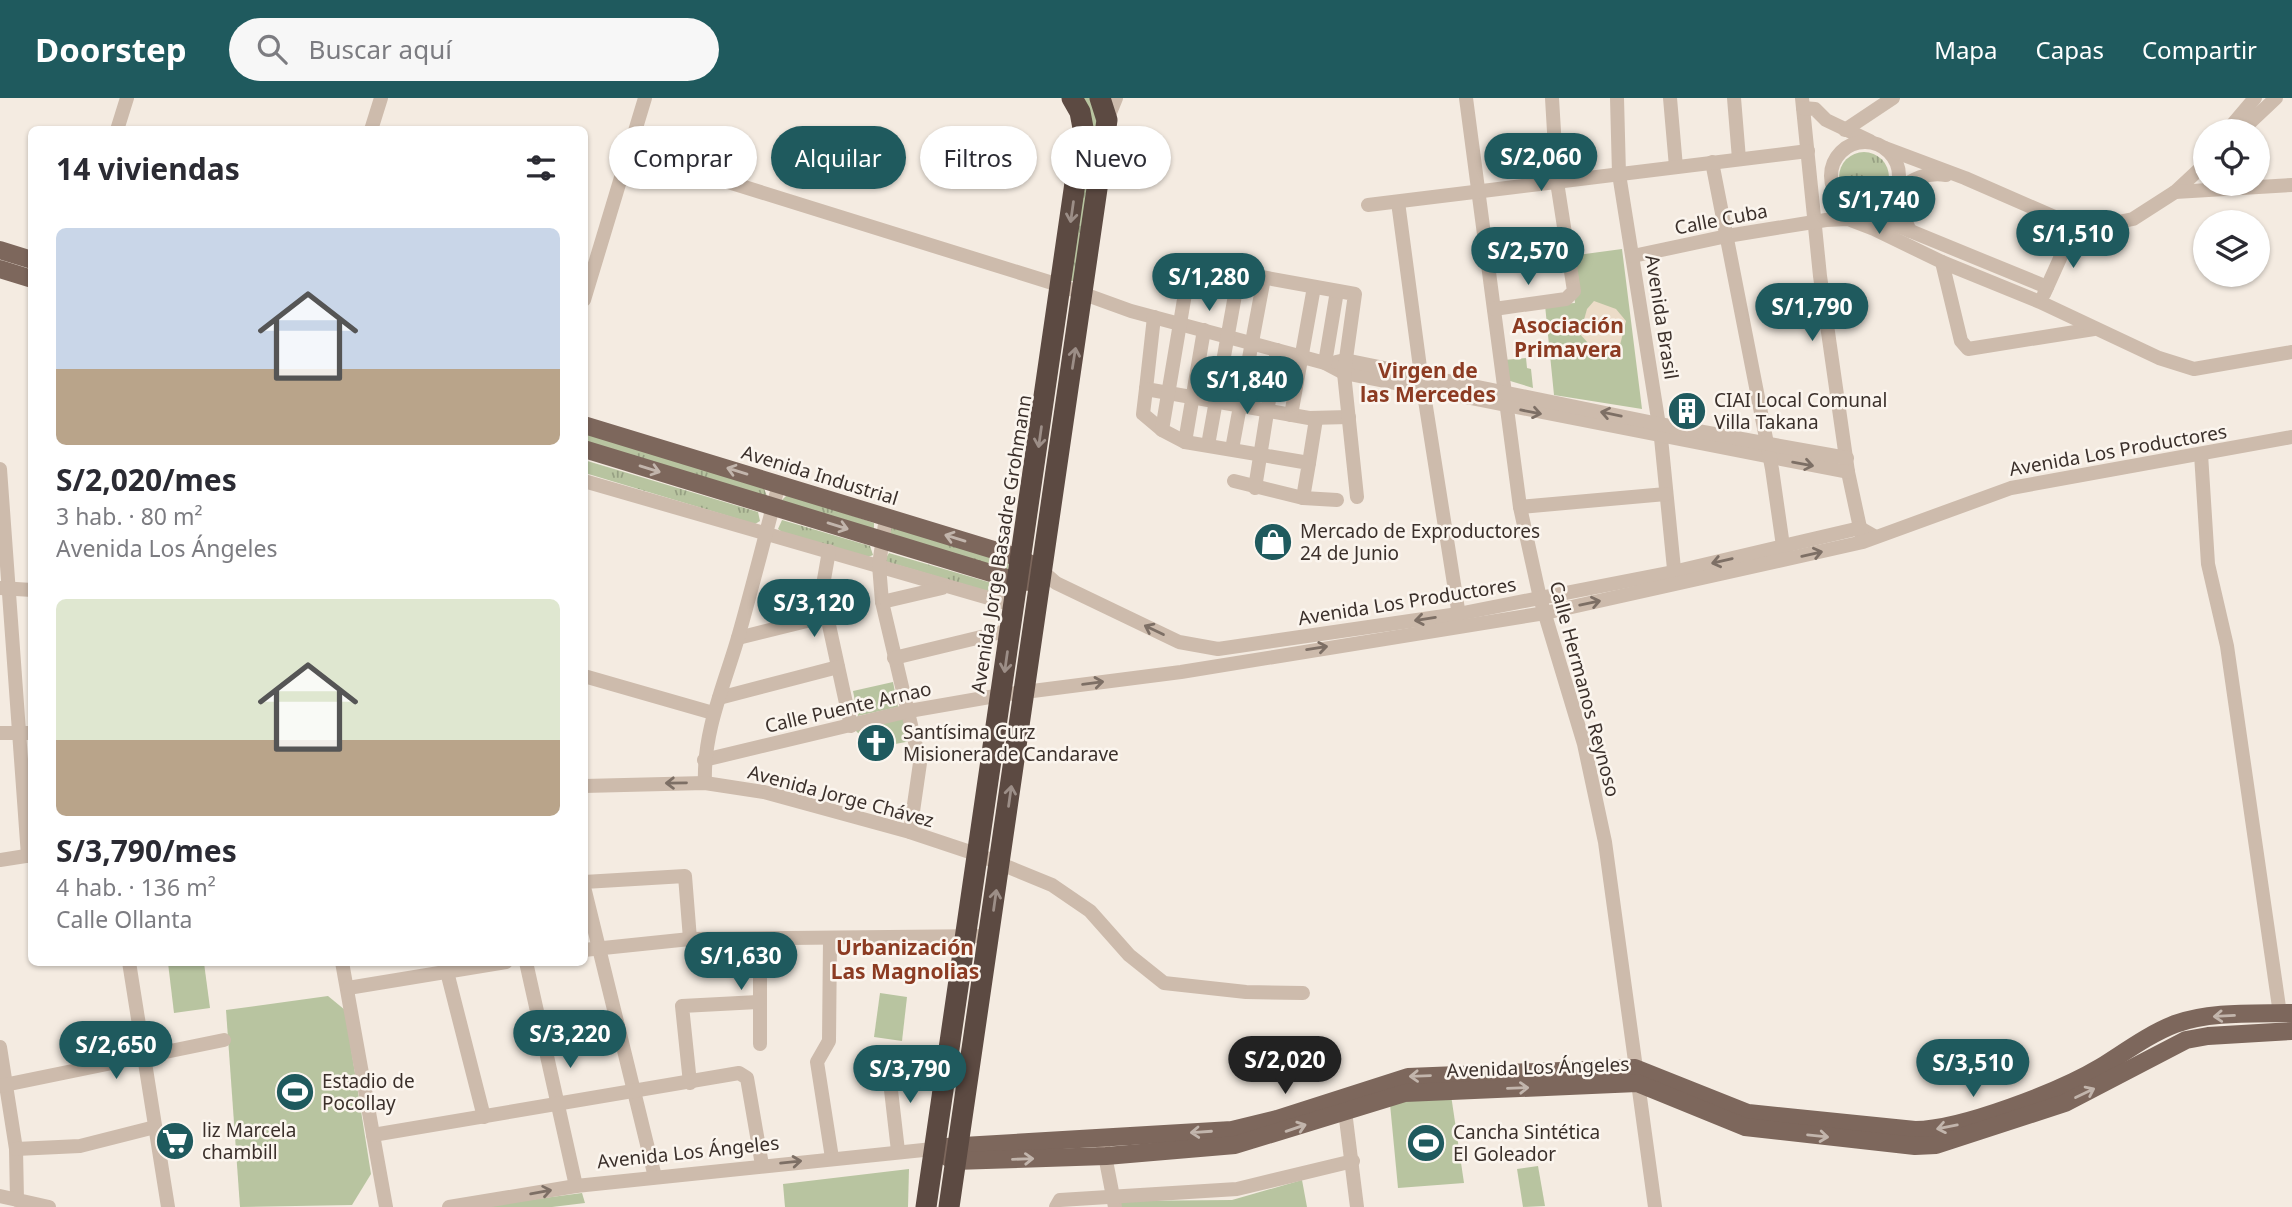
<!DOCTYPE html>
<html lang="es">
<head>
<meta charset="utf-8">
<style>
  :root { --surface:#fff; --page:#f7f7f7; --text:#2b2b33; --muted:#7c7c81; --accent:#1f5a5e }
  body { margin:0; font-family:"Noto Sans",sans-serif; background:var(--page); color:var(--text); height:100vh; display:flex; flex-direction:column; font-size:26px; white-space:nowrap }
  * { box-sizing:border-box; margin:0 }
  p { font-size:23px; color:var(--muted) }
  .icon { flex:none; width:38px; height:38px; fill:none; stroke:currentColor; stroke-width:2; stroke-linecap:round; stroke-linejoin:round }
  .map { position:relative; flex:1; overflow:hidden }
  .drawer { position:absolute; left:28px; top:28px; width:560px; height:840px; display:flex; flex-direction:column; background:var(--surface); border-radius:10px; box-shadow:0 2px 5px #0004 }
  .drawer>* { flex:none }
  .hud { position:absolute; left:609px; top:28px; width:665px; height:63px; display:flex; gap:14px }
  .buttons { position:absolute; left:2193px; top:21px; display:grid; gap:14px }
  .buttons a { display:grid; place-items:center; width:77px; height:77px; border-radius:50%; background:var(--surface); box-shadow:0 2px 5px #0004; font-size:35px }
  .price { position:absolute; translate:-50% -60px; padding:0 16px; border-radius:24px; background:var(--accent); color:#fff; font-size:23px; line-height:46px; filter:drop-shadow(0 2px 4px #0008) }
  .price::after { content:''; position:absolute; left:50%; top:42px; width:21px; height:16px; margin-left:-10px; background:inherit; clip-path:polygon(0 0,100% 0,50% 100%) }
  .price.active { background:#222; color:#fff }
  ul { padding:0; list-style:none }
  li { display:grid; align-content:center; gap:14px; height:371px; padding:0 28px }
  li span { display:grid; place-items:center; height:217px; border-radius:10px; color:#555 }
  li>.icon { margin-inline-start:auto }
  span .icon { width:126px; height:126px; fill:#fffc; stroke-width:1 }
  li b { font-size:30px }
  h2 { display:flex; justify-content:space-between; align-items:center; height:84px; padding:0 28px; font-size:30px }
  .pill { padding:0 24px; border-radius:32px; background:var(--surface); box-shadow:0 2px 5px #0004; font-size:24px; line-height:63px }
  .pill.active { background:var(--accent); color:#fff }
  header { display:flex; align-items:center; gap:42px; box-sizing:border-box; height:98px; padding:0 35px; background:var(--accent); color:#fff }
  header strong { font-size:33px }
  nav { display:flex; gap:38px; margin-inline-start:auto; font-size:24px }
  .search { width:490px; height:63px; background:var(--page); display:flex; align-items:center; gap:18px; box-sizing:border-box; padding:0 24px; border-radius:38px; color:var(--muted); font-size:26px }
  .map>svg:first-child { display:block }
  .grass { fill:url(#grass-tufts) }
  .green { fill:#b8c4a0 }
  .plaza { fill:#ecdcc8 }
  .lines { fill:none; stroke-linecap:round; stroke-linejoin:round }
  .minor { stroke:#cdbbac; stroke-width:14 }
  .major { stroke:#7d675c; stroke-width:18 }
  .highway { stroke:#5c4a42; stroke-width:21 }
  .oneway { stroke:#9c8e87 }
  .oneway2 { stroke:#7d6f65 }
  .oneway3 { stroke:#c2b5ac }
  .labels { text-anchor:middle; stroke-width:5; stroke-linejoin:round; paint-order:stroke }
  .street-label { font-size:19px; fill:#3b302b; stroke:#fbf5ee }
  .poi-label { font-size:19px; fill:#3b302b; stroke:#fbf5ee; text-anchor:start }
  .neighbourhood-label { font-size:21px; font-weight:bold; fill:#8c3b22; stroke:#fbf5ee }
</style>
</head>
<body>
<header>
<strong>Doorstep</strong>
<div class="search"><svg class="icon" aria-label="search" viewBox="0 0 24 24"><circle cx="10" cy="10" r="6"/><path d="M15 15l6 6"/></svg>Buscar aquí</div>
<nav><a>Mapa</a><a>Capas</a><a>Compartir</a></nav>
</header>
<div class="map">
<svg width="2292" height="1109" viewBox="0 0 2292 1109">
  <defs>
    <pattern id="grass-tufts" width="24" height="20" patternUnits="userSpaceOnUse" patternTransform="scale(1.75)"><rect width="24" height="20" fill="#b8c4a0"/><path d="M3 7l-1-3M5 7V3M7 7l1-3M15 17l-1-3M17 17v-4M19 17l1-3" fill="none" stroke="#97a083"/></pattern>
  </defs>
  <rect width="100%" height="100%" fill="#f4ebe1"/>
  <!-- grass -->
  <g class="grass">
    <polygon points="1080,0 1090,0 1098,16 1076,183 1070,183"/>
    <circle cx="1864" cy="79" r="25"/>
    <polygon points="584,333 763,388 767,398 585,345"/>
    <polygon points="584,362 758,414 760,423 755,426 585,375"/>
    <polygon points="788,396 874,425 874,431 781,403"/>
    <polygon points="782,422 870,448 873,457 868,459 782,434 778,431"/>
    <polygon points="893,427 1009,465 1008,471 1004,473 889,438 888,430"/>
    <polygon points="889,455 1002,488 1004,498 884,463"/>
  </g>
  <!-- green -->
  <g class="green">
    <polygon points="1622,151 1642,311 1554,297 1545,207 1575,205 1570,158"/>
    <polygon points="1526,260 1527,270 1531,271 1533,290 1507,282 1504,262"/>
    <polygon points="893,584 898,609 858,618 853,593"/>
    <polygon points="904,620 911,643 885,648 878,638 862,639 854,631"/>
    <polygon points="168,865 204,865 210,910 174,915"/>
    <polygon points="880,895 907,899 902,943 874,939"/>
    <polygon points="328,898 345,912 371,1076 352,1107 240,1109 226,912"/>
    <polygon points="1451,997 1464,1085 1398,1090 1390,1006"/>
    <polygon points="1538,1068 1545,1108 1523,1109 1517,1071"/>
    <polygon points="909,1071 908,1109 785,1109 783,1086"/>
    <polygon points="1302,1082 1307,1109 1121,1109 1119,1103 1232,1102"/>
    <polygon points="582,1095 585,1105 552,1109 476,1109"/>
  </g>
  <!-- plaza -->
  <polygon class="plaza" points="1594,203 1616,211 1626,223 1618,255 1595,253 1580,236 1587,211"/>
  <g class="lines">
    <!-- minor -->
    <g class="minor">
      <polyline points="1466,0 1520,409 1540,500 1584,646 1605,744 1655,1109"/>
      <polyline points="1617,0 1619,76 1661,340 1675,481"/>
      <polyline points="1670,0 1676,69"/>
      <polyline points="1734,0 1739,61"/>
      <polyline points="1802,0 1820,178 1848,374 1862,439"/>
      <polyline points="1803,10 1815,11 1826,22 1870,43"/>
      <polyline points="1107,22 1116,0"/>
      <polyline points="117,32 127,0"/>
      <polyline points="371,32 381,0"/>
      <polyline points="1845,32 1893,0"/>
      <polyline points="2227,33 2255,0"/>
      <polyline points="2241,33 2276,0"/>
      <circle cx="1865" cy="78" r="34"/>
      <polyline points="1885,50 1965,80 2059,121 2094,129 2133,121 2175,94 2205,66"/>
      <polyline points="629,53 1062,188 1131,213 1325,265 1344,275 1848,374"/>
      <polyline points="1712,64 1772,371 1784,455"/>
      <path d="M1897 93C1912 81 1926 74 1946 77"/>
      <polyline points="2175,94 2292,87"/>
      <polyline points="1894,98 1910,133"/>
      <polyline points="1398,104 1421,277 1460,524"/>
      <polyline points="1368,107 1808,53"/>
      <polyline points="1864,114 2047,189"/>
      <polyline points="1633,158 1727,138 1826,122 1848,121 1874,131 1942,164 1961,243 1968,251 2094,231"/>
      <polyline points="1942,164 2040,204 2159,260 2194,271 2292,254"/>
      <polyline points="2044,196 2075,127"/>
      <polyline points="584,202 645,0"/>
      <polyline points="1494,211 1566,201 1574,193 1557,84 1552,0"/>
      <polyline points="1154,219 1146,291 1309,320 1349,319"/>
      <polyline points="1336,264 1345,262 1659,326 1847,360"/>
      <polyline points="1325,265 1337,193"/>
      <polyline points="1146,291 1143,316 1162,332"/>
      <polyline points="1291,317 1314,189"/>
      <polyline points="1185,344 1204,232"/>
      <polyline points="1208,347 1239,175"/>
      <polyline points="1232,351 1264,180"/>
      <polyline points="2201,356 2208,466 2227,548 2280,916"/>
      <polyline points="1309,365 1316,321"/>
      <polyline points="0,371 28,758"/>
      <polyline points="584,383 1013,507"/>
      <polyline points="1234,383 1303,400 1337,402"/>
      <polyline points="1255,390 1277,252"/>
      <polyline points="1303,400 1309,365 1185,344 1162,332 1190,166 1355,196 1344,275 1357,399"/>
      <polyline points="1520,409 1666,396"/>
      <polyline points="886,419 879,467 882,504 920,665 910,734"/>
      <polyline points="829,453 823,487 827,518 851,628"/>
      <polyline points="1041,472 1056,485 1179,544 1218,551 1458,516 1673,474 1860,430 1874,438"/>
      <polyline points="0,490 32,492"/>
      <polyline points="882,504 942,490"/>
      <polyline points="738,540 827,518"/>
      <polyline points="894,560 1010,532"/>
      <polyline points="584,578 713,615"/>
      <polyline points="719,600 838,569"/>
      <polyline points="0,635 32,635"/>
      <polyline points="704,662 909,613 1001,597 1181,574 1545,515 1863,444 2011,390 2292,339"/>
      <path d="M705 685C703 635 723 590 737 543 752 491 765 438 779 386"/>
      <polyline points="584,688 705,685 764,694 910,734 979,757 1052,787 1090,813 1129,857 1164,885 1246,894 1303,895"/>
      <polyline points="0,762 32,757"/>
      <polyline points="584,784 685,778 690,841"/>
      <polyline points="584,789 655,1079"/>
      <polyline points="760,842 760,946"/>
      <polyline points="830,842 829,943 817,964 832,1060"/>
      <polyline points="584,852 690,841 990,838"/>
      <polyline points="129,864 168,1109"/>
      <polyline points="342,864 386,1109"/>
      <polyline points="526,864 576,1088"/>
      <polyline points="445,866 484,1019"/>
      <polyline points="348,890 506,864"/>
      <polyline points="0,949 16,1051 17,1102"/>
      <polyline points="888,966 898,1053"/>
      <polyline points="690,985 682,908 758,904"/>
      <polyline points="0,988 224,942"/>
      <polyline points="1345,1013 1357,1109"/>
      <polyline points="373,1037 739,975 747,980 762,1067"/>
      <polyline points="1102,1042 1115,1109"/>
      <polyline points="16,1051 80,1048 155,1029"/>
      <polyline points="0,1098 49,1109"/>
      <polyline points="449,1109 576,1088 933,1051"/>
      <polyline points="1056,1109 1060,1102 1237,1091 1353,1063"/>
    </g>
    <!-- major -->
    <g class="major">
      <polyline points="0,152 32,162"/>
      <polyline points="0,171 32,181"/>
      <polyline points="584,327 1020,460 1032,467"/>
      <polyline points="584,351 1017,483 1031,484"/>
      <path d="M946 1049 1232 1032 1277 1021 1408 979 1635 970 1748 1015 1915 1032C1961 1032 2061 993 2101 969 2125 954 2149 936 2175 926 2211 913 2255 916 2292 915"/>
      <polyline points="946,1058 954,1063 1106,1058 1235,1047 1405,995 1637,985 1745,1029 1915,1048 1936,1047 2065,1005 2186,942 2208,938 2292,933"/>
    </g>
    <!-- highway -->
    <g class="highway">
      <polyline points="926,1109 1083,30 1080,14 1072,0"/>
      <polyline points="949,1109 1107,22 1100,0"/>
    </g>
  </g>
  <!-- one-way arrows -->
  <defs><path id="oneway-shaft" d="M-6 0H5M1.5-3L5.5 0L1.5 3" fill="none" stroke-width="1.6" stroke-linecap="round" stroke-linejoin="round" transform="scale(1.75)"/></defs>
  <g class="oneway">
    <use href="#oneway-shaft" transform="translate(1072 114) rotate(98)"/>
    <use href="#oneway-shaft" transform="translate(1074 260) rotate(-81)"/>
    <use href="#oneway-shaft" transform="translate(1040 339) rotate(98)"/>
    <use href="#oneway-shaft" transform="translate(1006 564) rotate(98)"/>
    <use href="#oneway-shaft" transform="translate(1010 698) rotate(-82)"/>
    <use href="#oneway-shaft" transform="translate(995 802) rotate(-82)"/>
  </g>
  <g class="oneway2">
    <use href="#oneway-shaft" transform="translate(1531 314) rotate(11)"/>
    <use href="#oneway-shaft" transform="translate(1611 316) rotate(-168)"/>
    <use href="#oneway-shaft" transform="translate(1803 366) rotate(10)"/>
    <use href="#oneway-shaft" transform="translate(1812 456) rotate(-13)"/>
    <use href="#oneway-shaft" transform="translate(1722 463) rotate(167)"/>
    <use href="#oneway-shaft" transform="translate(1590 505) rotate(-12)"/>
    <use href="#oneway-shaft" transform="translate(1425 521) rotate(171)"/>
    <use href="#oneway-shaft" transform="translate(1154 532) rotate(-154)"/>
    <use href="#oneway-shaft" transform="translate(1317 550) rotate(-9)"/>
    <use href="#oneway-shaft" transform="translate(1093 585) rotate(-7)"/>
    <use href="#oneway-shaft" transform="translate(676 685) rotate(179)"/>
    <use href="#oneway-shaft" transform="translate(791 1064) rotate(-6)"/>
    <use href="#oneway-shaft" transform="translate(541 1094) rotate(-10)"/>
  </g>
  <g class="oneway3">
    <use href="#oneway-shaft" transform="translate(650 371) rotate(17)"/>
    <use href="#oneway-shaft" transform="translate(737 373) rotate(-163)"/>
    <use href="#oneway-shaft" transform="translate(838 428) rotate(17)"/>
    <use href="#oneway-shaft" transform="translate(955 440) rotate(-163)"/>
    <use href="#oneway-shaft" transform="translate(2224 918) rotate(177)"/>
    <use href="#oneway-shaft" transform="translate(1420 978) rotate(178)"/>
    <use href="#oneway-shaft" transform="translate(1518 990) rotate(-2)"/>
    <use href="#oneway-shaft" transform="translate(2085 995) rotate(-26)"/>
    <use href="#oneway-shaft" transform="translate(1947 1029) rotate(169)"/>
    <use href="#oneway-shaft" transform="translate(1296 1030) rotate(-19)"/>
    <use href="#oneway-shaft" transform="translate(1201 1034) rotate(176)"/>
    <use href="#oneway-shaft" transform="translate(1818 1038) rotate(6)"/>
    <use href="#oneway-shaft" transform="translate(1023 1061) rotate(-2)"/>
  </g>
  <!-- icons -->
  <defs>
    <g id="building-disc" transform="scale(2.0125)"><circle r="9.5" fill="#1f5a5e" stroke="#fbf5ee"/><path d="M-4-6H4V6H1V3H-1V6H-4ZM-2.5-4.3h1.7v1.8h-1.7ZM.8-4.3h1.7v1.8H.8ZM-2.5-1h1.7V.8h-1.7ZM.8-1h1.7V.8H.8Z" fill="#fff"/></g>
    <g id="shop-disc" transform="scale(2.0125)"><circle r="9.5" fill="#1f5a5e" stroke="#fbf5ee"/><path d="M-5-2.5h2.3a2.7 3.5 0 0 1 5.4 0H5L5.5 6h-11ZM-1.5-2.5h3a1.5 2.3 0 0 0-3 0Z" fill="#fff"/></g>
    <g id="church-disc" transform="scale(2.0125)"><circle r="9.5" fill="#1f5a5e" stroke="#fbf5ee"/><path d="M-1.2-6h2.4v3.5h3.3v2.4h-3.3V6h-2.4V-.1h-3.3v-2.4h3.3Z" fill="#fff"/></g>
    <g id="stadium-disc" transform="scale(2.0125)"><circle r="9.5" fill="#1f5a5e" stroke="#fbf5ee"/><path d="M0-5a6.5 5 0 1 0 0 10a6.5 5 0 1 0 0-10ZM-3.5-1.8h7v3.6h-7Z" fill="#fff"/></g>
    <g id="supermarket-disc" transform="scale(2.0125)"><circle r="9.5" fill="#1f5a5e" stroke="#fbf5ee"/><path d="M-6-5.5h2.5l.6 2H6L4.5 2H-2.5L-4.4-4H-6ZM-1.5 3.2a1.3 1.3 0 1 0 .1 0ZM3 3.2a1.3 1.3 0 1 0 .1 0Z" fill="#fff"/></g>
  </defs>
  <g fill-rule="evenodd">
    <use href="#building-disc" x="1687" y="313"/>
    <use href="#shop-disc" x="1273" y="444"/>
    <use href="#church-disc" x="876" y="645"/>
    <use href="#stadium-disc" x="295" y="994"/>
    <use href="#supermarket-disc" x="175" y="1043"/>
    <use href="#stadium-disc" x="1426" y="1045"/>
  </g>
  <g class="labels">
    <!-- street labels -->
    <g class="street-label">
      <text transform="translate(1721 121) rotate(-11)" y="7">Calle Cuba</text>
      <text transform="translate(1662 219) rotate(81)" y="7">Avenida Brasil</text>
      <text transform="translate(2118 352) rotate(-10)" y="7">Avenida Los Productores</text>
      <text transform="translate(820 377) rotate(17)" y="7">Avenida Industrial</text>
      <text transform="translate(1001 446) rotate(-81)" y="7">Avenida Jorge Basadre Grohmann</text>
      <text transform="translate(1407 503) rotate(-9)" y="7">Avenida Los Productores</text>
      <text transform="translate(1585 591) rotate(75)" y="7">Calle Hermanos Reynoso</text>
      <text transform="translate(848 609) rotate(-13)" y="7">Calle Puente Arnao</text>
      <text transform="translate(841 698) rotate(15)" y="7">Avenida Jorge Chávez</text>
      <text transform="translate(1538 969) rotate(-2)" y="7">Avenida Los Ángeles</text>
      <text transform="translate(688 1054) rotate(-6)" y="7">Avenida Los Ángeles</text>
    </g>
    <!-- poi labels -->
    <g class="poi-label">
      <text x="1714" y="309">CIAI Local Comunal<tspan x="1714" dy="22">Villa Takana</tspan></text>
      <text x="1300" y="440">Mercado de Exproductores<tspan x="1300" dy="22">24 de Junio</tspan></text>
      <text x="903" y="641">Santísima Curz<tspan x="903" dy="22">Misionera de Candarave</tspan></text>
      <text x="322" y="990">Estadio de<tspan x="322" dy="22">Pocollay</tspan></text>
      <text x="202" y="1039">liz Marcela<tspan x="202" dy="22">chambill</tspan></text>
      <text x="1453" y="1041">Cancha Sintética<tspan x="1453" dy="22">El Goleador</tspan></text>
    </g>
    <!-- neighbourhood labels -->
    <g class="neighbourhood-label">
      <text x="1568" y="235">Asociación<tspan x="1568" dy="24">Primavera</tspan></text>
      <text x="1428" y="280">Virgen de<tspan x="1428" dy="24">las Mercedes</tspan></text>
      <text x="905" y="857">Urbanización<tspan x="905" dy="24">Las Magnolias</tspan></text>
    </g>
  </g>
</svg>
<div class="buttons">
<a><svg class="icon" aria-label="locate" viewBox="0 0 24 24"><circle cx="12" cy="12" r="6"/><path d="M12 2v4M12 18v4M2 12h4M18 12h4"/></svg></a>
<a><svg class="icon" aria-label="layers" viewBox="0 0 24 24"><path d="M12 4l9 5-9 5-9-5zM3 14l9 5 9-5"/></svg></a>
</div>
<b class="price" style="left:1541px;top:95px">S/2,060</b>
<b class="price" style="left:1879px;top:138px">S/1,740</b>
<b class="price" style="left:2073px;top:172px">S/1,510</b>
<b class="price" style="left:1528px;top:189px">S/2,570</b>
<b class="price" style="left:1209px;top:215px">S/1,280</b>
<b class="price" style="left:1812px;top:245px">S/1,790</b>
<b class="price" style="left:1247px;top:318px">S/1,840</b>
<b class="price" style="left:814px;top:541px">S/3,120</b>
<b class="price" style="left:741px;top:894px">S/1,630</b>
<b class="price" style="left:570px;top:972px">S/3,220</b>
<b class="price" style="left:116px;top:983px">S/2,650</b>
<b class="price active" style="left:1285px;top:998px">S/2,020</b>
<b class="price" style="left:1973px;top:1001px">S/3,510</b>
<b class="price" style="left:910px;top:1007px">S/3,790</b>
<div class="hud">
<a class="pill">Comprar</a>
<a class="pill active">Alquilar</a>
<a class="pill">Filtros</a>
<a class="pill">Nuevo</a>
</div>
<section class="drawer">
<h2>14 viviendas<svg class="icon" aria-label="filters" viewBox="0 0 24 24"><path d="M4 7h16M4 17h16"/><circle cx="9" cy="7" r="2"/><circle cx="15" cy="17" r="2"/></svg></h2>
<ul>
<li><span style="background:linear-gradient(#c9d6e8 65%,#b9a48a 0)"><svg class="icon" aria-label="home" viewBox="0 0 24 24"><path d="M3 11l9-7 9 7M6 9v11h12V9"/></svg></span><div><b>S/2,020/mes</b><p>3 hab. · 80 m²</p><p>Avenida Los Ángeles</p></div></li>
<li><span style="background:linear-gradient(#dfe7d0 65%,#b9a48a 0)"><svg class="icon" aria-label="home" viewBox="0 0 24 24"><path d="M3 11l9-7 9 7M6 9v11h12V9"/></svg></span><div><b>S/3,790/mes</b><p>4 hab. · 136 m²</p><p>Calle Ollanta</p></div></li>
</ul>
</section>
</div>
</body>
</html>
